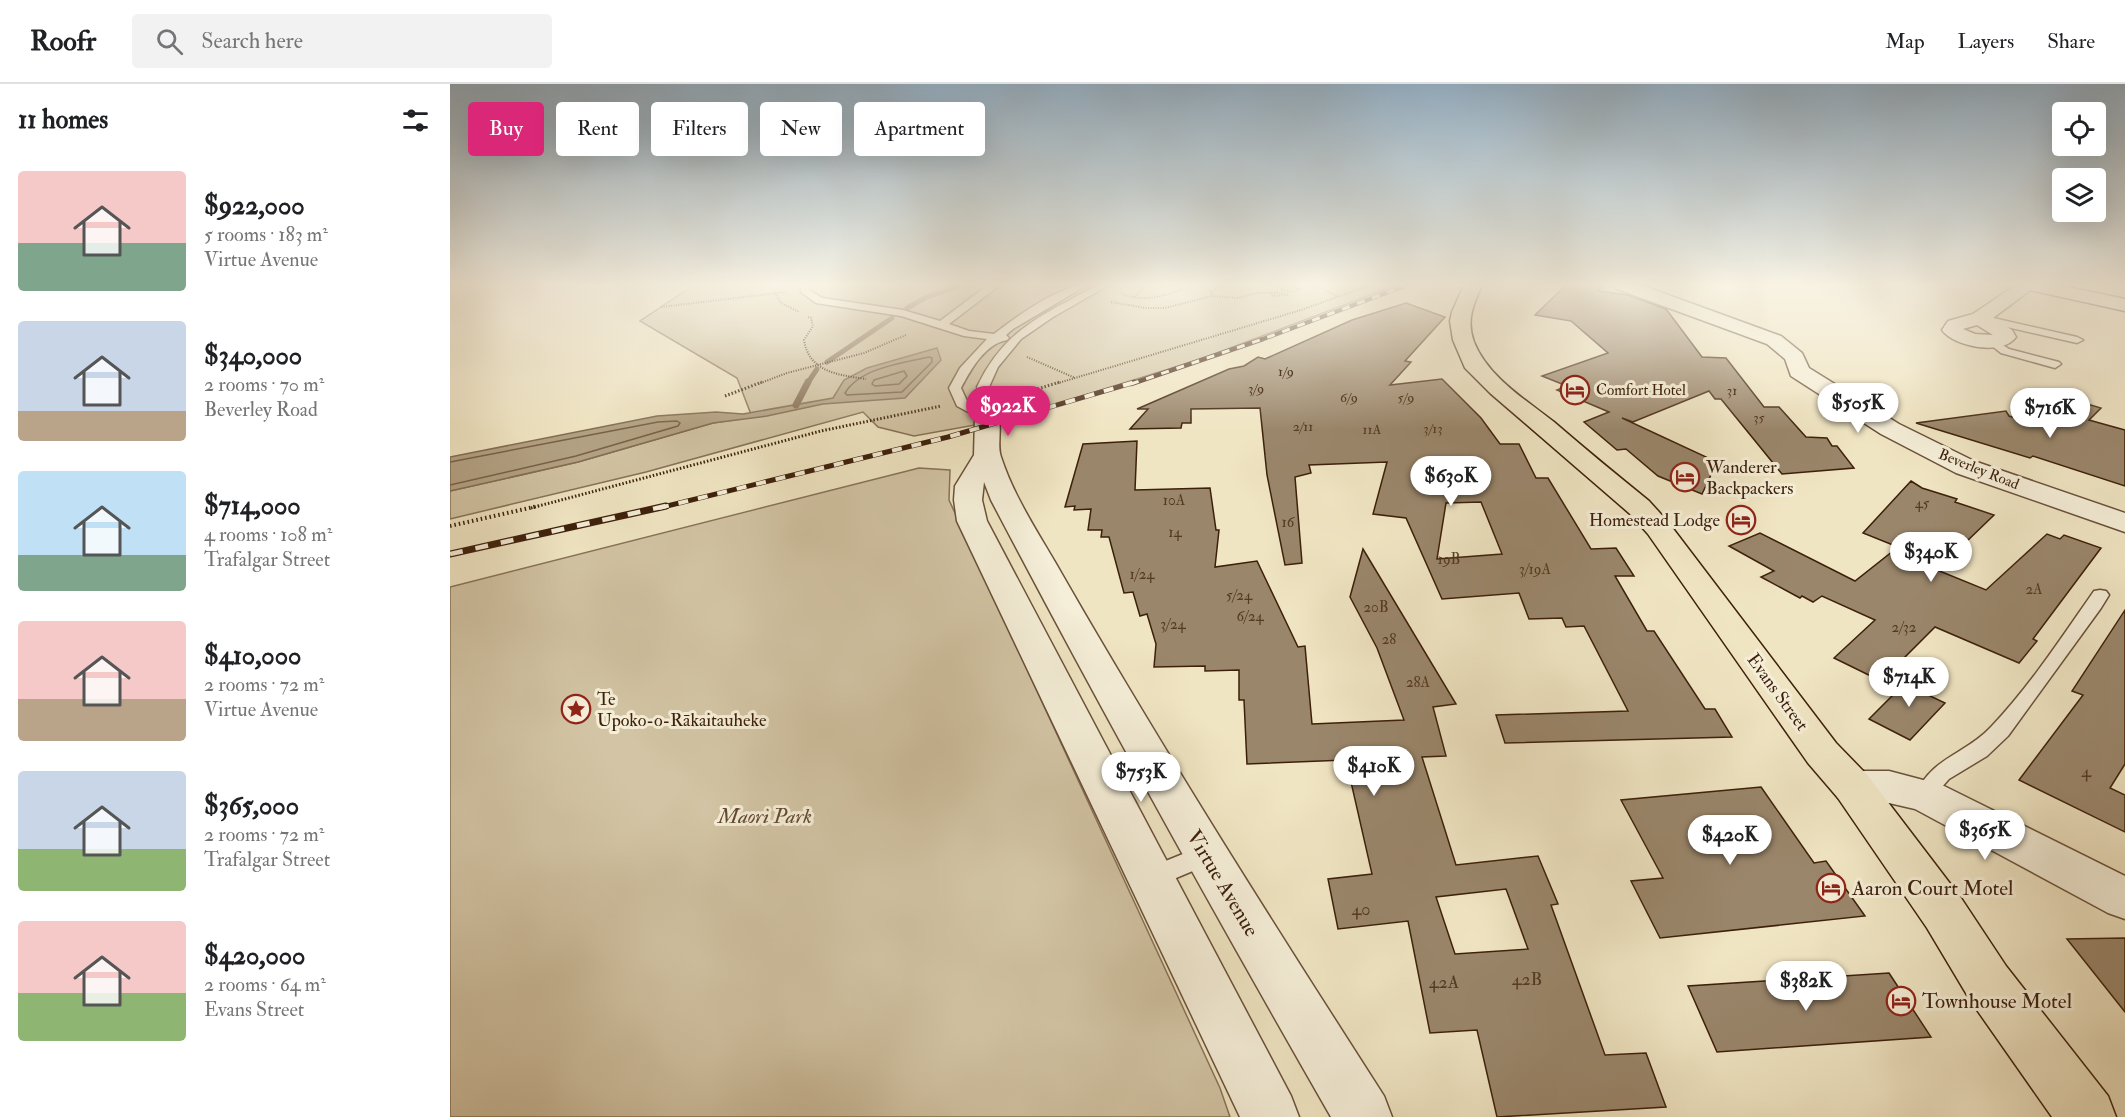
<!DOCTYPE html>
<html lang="en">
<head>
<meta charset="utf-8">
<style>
  :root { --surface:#fff; --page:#f2f2f2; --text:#202124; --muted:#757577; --line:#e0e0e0; --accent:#db2777 }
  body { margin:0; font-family:"IM FELL Double Pica",serif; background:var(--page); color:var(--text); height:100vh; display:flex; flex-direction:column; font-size:22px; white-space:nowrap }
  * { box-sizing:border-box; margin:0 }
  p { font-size:20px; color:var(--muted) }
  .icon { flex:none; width:33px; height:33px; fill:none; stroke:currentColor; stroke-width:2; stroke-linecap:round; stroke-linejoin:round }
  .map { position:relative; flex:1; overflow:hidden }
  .sheet { display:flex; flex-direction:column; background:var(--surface); width:450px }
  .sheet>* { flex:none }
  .guide { position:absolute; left:18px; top:18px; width:570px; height:54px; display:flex; gap:12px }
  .fabs { position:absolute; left:1602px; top:18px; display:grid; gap:12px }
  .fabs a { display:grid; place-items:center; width:54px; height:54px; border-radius:6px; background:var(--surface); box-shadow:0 6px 24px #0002; font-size:30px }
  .price { position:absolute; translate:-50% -51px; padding:0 14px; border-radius:21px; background:#fff; color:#222; font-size:20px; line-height:39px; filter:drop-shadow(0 2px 3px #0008) }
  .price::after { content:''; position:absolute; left:50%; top:36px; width:18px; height:14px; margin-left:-9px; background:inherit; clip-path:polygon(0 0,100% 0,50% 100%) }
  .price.current { background:var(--accent); color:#fff }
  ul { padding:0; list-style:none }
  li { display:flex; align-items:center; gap:18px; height:150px; padding:0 18px }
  li span { display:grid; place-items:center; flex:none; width:168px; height:120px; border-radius:6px; color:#555 }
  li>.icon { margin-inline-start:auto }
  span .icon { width:72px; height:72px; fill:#fffc; stroke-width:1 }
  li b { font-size:26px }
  h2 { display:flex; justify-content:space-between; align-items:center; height:72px; padding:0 18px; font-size:26px }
  .chip { padding:0 21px; border-radius:6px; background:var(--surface); box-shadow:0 6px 24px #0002; font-size:21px; line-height:54px }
  .chip.current { background:var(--accent); color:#fff }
  header { display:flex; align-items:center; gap:36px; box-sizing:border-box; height:84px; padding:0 30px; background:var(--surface); border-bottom:2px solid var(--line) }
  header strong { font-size:28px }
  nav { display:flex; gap:33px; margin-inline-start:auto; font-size:21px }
  .search { width:420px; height:54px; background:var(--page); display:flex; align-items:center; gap:15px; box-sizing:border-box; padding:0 21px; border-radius:6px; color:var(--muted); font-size:22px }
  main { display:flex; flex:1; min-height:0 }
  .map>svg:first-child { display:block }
  .green { fill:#d2c4a4; stroke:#887258; stroke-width:1.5 }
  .water { fill:#b3a284; stroke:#846e54; stroke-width:1.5 }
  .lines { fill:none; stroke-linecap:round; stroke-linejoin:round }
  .shore { stroke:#786148; stroke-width:1.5 }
  .stream-far1 { stroke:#846e54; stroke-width:5 }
  .stream { stroke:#846e54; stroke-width:7 }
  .building { fill:#9a866b; stroke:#3d200b; stroke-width:1.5; fill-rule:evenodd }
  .service-casing { stroke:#6a5139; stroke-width:3 }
  .minor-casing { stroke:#6a5139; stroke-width:3 }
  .secondary-casing { stroke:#3d200b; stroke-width:3 }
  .trunk-casing { stroke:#3d200b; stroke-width:3 }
  .path-far2 { stroke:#3d200b; stroke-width:2; stroke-dasharray:1 1.5; stroke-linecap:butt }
  .path-far1 { stroke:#3d200b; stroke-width:3; stroke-dasharray:1.5 2; stroke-linecap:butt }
  .path { stroke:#3d200b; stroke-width:4; stroke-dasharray:1.5 3; stroke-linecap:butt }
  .service { fill:#f5eed8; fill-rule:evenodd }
  .minor { fill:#f5eed8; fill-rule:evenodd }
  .secondary { fill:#f5eed8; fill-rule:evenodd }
  .trunk { fill:#f0e5c3; fill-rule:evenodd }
  .rail-far2-casing { stroke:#3d200b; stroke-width:4.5 }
  .rail-far1-casing { stroke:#3d200b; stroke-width:5 }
  .rail-casing { stroke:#3d200b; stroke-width:7 }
  .rail-far2 { stroke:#f5eed8; stroke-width:3; stroke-dasharray:8; stroke-linecap:butt }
  .rail-far1 { stroke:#f5eed8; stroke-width:4; stroke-dasharray:10; stroke-linecap:butt }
  .rail { stroke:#f5eed8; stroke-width:4.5; stroke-dasharray:13; stroke-linecap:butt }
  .labels { text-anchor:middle; stroke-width:6; stroke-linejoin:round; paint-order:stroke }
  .far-number-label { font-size:14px; fill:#543a23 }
  .far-poi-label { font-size:15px; fill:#3d200b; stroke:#f5eed8; text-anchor:start }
  .far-street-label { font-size:15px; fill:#3d200b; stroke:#f5eed8 }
  .number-label { font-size:15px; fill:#543a23 }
  .poi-label { font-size:18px; fill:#3d200b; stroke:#f5eed8; text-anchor:start }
  .street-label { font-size:18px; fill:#3d200b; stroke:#f5eed8 }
  .near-number-label { font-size:18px; fill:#543a23 }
  .near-park-label { font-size:21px; font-style:italic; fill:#624931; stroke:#f5eed8 }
  .near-street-label { font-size:21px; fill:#3d200b; stroke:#f5eed8 }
  .near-poi-label { font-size:21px; fill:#3d200b; stroke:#f5eed8; text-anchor:start }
</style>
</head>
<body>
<header>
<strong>Roofr</strong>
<div class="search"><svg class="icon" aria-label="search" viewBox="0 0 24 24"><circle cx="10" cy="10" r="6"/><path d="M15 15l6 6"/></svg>Search here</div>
<nav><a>Map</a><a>Layers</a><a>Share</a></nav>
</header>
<main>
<section class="sheet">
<h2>11 homes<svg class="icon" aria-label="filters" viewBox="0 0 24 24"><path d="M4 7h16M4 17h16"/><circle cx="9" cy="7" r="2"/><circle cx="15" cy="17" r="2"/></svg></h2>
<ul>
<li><span style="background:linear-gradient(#f6c9c9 60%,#7fa58c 0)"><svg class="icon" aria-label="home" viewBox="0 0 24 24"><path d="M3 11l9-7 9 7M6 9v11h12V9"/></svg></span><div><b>$922,000</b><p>5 rooms · 183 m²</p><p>Virtue Avenue</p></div></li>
<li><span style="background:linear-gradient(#c9d6e8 75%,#b9a48a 0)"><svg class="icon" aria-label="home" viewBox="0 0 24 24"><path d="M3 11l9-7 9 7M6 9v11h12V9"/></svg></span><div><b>$340,000</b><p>2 rooms · 70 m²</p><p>Beverley Road</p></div></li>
<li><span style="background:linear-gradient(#bfe0f5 70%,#7fa58c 0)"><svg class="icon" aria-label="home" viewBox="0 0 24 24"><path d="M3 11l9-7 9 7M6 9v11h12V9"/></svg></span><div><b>$714,000</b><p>4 rooms · 108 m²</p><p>Trafalgar Street</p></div></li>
<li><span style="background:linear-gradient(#f6c9c9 65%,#b9a48a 0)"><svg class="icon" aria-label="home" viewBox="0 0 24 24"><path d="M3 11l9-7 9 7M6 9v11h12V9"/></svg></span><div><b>$410,000</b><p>2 rooms · 72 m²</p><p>Virtue Avenue</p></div></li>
<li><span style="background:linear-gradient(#c9d6e8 65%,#8fb573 0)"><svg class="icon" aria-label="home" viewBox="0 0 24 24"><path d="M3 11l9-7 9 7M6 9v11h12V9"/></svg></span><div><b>$365,000</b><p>2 rooms · 72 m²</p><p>Trafalgar Street</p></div></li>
<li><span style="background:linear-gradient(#f6c9c9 60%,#8fb573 0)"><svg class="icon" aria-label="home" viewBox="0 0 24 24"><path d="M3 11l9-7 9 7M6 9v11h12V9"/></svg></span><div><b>$420,000</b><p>2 rooms · 64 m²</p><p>Evans Street</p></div></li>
</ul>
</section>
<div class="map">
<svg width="1675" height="1033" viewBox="0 0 1675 1033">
  <rect width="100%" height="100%" fill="#f0e5c3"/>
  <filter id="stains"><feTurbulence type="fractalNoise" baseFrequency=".00333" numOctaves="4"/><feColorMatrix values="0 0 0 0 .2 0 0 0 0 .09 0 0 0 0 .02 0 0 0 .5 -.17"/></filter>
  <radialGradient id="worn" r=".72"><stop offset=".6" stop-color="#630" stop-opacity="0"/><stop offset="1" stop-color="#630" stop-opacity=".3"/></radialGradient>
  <!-- green -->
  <g class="green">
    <polygon points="244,201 947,201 751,275 558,335 464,352 428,343 413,328 196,388 0,435 0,407 128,378 263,339 302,333 287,294 190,237"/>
    <polygon points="469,384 500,386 499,416 770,1004 780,1033 0,1033 0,503"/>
  </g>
  <!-- water -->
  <polygon class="water" points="487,264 491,276 455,314 373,320 317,332 263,339 128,378 0,407 0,373 207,332 266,328 293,330 383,314 394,296 417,284"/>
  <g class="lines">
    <!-- shore -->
    <g class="shore">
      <path d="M479 273 482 274V278L452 308 397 311 395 309C410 284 452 279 479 273Z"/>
      <polygon points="454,287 457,292 449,300 425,302 422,300 424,296"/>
      <polyline points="0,378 208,338 227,337 230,339 228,342 126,372 0,401"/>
    </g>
    <!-- stream-far1 -->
    <g class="stream-far1">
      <polyline points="457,224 477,213 512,201"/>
      <polyline points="377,278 442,234"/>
      <polyline points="357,300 367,285"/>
    </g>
    <!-- stream -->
    <polyline class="stream" points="346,321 358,298"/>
  </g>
  <!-- building -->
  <g class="building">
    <polygon points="1116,201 1153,201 1148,207 1178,211 1216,225 1252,273 1276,274 1314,323 1329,323 1356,353 1377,354 1382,362 1387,362 1404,384 1332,390 1271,315 1265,315 1259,307 1183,338 1172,334 1267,378 1252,410 1208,392 1176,365 1167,366 1134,338 1159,328 1107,306 1117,302 1092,292 1158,269 1121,237 1085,231"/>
    <path d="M956 219 995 233 955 277 961 278 940 301 992 295 1031 334 1050 360H1069L1086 394H1098L1141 465 1166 464 1184 492H1165L1197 547H1204L1255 625H1265L1282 653 1055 659 1046 631 1178 627 1134 542 1116 543 1112 534 1079 535 1069 509 992 515 956 434 923 430 937 378 859 381 861 389 845 393 852 479 835 481 817 391 810 324 741 325V339H732L731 344 680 345 698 325H687L779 285 794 282 808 273 815 275 902 236ZM1031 418 1052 470 987 475 996 419Z"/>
    <polygon points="1624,316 1651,324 1639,336 1675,346 1675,402 1583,372 1580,374 1466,339 1556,327 1559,332 1592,342"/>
    <path d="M687 357 685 406 760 404 766 446H769L765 483 807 477 848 563 855 562 862 640 954 636 927 564 900 513 913 465 1006 620 983 623 996 672 972 673 1006 781 1088 772 1108 820 1101 821 1155 971 1196 969 1216 1023 1047 1033 1027 946 980 949 958 837 888 845 878 795 922 790 896 676 797 680 794 616H789V586L755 587V582L704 583 706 560 697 530 690 532 683 508 674 509 659 453H651L652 446H638L641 425 624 426 625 422 615 423 633 360ZM1056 805 1078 865 1005 870 986 813Z"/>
    <polygon points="1461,397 1472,404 1507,415 1505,418 1544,431 1487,486 1536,506 1597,450 1610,455 1614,451 1651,464 1583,555 1587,557 1569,579 1485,543 1431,597 1384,574 1425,536 1372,512 1363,518 1352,512 1350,514 1311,493 1324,487 1279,462 1310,449 1405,497 1448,463 1413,449"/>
    <polygon points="1675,526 1675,680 1660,704 1675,711 1675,748 1569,696 1633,611 1622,607"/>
    <polygon points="1463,591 1486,602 1478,611 1495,619 1460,656 1419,635"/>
    <polygon points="1311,703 1364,779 1376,777 1415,832 1210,854 1181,797 1213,794 1171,716"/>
    <polygon points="1675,854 1675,928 1617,855"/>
    <polygon points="1439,889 1481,953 1267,968 1238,902"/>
  </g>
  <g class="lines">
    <!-- service casing -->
    <g class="service-casing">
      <g id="service">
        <path d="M351 201H361L359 206 372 214 453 226 490 237 538 201H550L499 240 519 247 544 250C566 233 609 201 637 201L563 245 556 251 559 254 557 256C535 260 521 285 511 304L517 317 533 326 535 321 527 303C548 258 577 238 620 216 633 209 643 201 659 201L603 233 571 255 548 283 539 303 547 321 544 334 537 338 507 322 499 304 510 284 537 255 514 252 451 232 366 219 351 208Z"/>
        <polygon points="1530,231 1627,253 1633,256 1627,259 1526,236 1525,234"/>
        <polygon points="1542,254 1559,265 1609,278 1611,280 1605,284 1551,269 1536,257"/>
        <path d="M1650 506 1656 507 1659 511 1651 524 1558 652 1537 672 1499 695 1491 704 1485 718 1477 721 1469 718 1465 712C1481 673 1515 671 1541 643 1580 602 1612 553 1644 507Z"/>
        <polygon points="755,761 764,764 767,771 764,778 700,805 691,801 687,794 691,787"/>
      </g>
    </g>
    <!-- minor casing -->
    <g class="minor-casing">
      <g id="minor">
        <polygon points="1164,201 1191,201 1331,252 1352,269 1359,284 1449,340 1524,377 1675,429 1675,448 1506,389 1431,350 1341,292 1335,275 1317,260 1167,205"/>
        <path d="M1566 201H1587L1543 234 1562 246 1566 253C1553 272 1504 263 1492 246L1498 237 1523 230ZM1527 241 1543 251 1525 250 1513 245Z"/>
        <path d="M537 327 546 329C554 341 546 359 551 373 563 410 585 444 605 478 709 660 821 836 934 1012L942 1033H881C764 829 650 624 541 416L534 398 532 416 537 437 841 1012 849 1033H790L507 437 504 416 505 402 524 371 525 334 528 329Z"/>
        <polygon points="1403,687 1439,687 1492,701 1675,792 1675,835 1658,829 1465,725 1439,719 1403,719 1388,714 1382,703 1388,692"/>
      </g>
    </g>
    <!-- secondary casing -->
    <g class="secondary-casing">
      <polygon id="secondary" points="1571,201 1608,201 1675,215 1675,227 1580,206"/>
    </g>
    <!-- trunk casing -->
    <g class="trunk-casing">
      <path id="trunk" d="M1014 201H1032C1023 221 1016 237 1024 258 1038 293 1076 316 1104 338 1135 365 1167 391 1199 417L1218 438 1386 659 1418 692 1511 814 1556 882 1658 1012 1666 1033H1602L1520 916 1477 844 1388 714 1358 679 1198 450 1179 429 1040 309 1015 284 1003 256 1000 237 1002 228Z"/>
    </g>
    <!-- path-far2 -->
    <g class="path-far2">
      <path d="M677 201 671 205 672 210C694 218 710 213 731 206L725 201H697"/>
      <polyline points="865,201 889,213"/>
      <polygon points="840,202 851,205 840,208 831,205"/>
      <polyline points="761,208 771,201"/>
      <polygon points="827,208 837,211 821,212"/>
      <polyline points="325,209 331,219 349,228"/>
      <polyline points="762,212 789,214 806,209 825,209"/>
      <polyline points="684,213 692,206 690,201"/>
      <polyline points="661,218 696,224 715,224 762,212 761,208 750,201"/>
      <polyline points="211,223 336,208"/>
      <path d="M358 233 361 234 363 242 354 256C359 288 388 291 416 295"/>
      <polyline points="577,273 625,294"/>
      <polyline points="308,300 337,289 414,269 456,251"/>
      <polyline points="605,300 851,226 921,201"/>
    </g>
    <!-- path-far1 -->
    <g class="path-far1">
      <polyline points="275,312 312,298"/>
      <polyline points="561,313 610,298"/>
      <polyline points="81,424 371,347 491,322"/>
    </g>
    <!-- path -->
    <polyline class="path" points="0,442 88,422"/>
    <!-- service -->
    <use href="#service" class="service"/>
    <!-- minor -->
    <use href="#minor" class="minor"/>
    <!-- secondary -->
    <use href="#secondary" class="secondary"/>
    <!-- trunk -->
    <use href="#trunk" class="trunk"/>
    <!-- rail-far2 casing -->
    <g class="rail-far2-casing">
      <polyline id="rail-far2" points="681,300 813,255 957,201"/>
    </g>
    <!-- rail-far1 casing -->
    <g class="rail-far1-casing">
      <polyline id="rail-far1" points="209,424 498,353 685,298"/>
    </g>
    <!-- rail casing -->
    <g class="rail-casing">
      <polyline id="rail" points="0,470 216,422"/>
    </g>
    <!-- rail-far2 -->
    <use href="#rail-far2" class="rail-far2"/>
    <!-- rail-far1 -->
    <use href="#rail-far1" class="rail-far1"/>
    <!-- rail -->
    <use href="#rail" class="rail"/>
  </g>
  <!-- sky -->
  <linearGradient id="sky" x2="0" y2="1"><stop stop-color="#93adc0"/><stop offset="0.58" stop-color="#f8f3e4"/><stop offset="1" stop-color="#f8f3e4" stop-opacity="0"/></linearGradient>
  <rect width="1675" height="346" fill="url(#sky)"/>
  <!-- icons -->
  <defs>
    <g id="hotel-ring" transform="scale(1.5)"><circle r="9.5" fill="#f5eed8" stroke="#8f2418" stroke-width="1.5"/><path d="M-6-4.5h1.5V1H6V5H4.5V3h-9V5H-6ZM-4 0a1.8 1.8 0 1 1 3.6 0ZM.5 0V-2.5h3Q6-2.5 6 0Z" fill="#8f2418"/></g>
    <g id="sight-ring" transform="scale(1.5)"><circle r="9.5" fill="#f5eed8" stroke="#8f2418" stroke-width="1.5"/><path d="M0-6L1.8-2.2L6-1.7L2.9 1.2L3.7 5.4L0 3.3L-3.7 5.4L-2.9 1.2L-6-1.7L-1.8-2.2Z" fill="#8f2418"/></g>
  </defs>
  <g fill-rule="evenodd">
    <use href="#hotel-ring" x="1125" y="306"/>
    <use href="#hotel-ring" x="1235" y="393"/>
    <use href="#hotel-ring" x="1291" y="436"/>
    <use href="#sight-ring" x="126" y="625"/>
    <use href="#hotel-ring" x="1381" y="804"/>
    <use href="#hotel-ring" x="1451" y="917"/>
  </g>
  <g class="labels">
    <!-- far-number labels -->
    <g class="far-number-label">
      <text x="836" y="292">1/9</text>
      <text x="806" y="309">3/9</text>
      <text x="1282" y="311">31</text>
      <text x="899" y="318">6/9</text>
      <text x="956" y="318">5/9</text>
      <text x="1309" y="338">35</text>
      <text x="853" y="347">2/11</text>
      <text x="983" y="349">3/13</text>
      <text x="922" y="350">11A</text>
    </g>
    <!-- far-poi labels -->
    <g class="far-poi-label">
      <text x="1146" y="311">Comfort Hotel</text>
    </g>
    <!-- far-street labels -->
    <g class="far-street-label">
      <text transform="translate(1529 385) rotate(22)" y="5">Beverley Road</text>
    </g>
    <!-- number labels -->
    <g class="number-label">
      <text x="724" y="421">10A</text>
      <text x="1472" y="424">45</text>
      <text x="838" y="443">16</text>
      <text x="725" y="453">14</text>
      <text x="999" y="480">19B</text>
      <text x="1085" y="490">3/19A</text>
      <text x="692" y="495">1/24</text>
      <text x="1584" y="510">2A</text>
      <text x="789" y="516">5/24</text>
      <text x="926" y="528">20B</text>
      <text x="800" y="537">6/24</text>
      <text x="723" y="545">3/24</text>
      <text x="1454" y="548">2/32</text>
      <text x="939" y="560">28</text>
      <text x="968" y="603">28A</text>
    </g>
    <!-- poi labels -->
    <g class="poi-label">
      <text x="1256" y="389">Wanderer<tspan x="1256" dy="21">Backpackers</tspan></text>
      <text x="1270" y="442" text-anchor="end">Homestead Lodge</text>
      <text x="147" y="621">Te<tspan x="147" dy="21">Upoko-o-Rākaitauheke</tspan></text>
    </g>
    <!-- street labels -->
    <g class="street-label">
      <text transform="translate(1328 608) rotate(54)" y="6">Evans Street</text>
    </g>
    <!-- near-number labels -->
    <g class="near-number-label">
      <text x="1636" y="693">4</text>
      <text x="911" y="831">40</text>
      <text x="1077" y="901">42B</text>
      <text x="994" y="904">42A</text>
    </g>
    <!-- near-park labels -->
    <g class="near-park-label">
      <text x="315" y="739">Maori Park</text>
    </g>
    <!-- near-street labels -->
    <g class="near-street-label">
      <text transform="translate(773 799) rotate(59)" y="7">Virtue Avenue</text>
    </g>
    <!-- near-poi labels -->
    <g class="near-poi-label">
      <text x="1402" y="811">Aaron Court Motel</text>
      <text x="1472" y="924">Townhouse Motel</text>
    </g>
  </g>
  <rect width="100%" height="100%" filter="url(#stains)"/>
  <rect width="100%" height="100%" fill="url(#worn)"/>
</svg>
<div class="fabs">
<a><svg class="icon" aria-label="locate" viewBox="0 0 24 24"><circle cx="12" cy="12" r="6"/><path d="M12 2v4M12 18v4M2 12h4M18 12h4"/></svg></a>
<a><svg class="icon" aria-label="layers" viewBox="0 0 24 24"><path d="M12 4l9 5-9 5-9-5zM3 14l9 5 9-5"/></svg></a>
</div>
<b class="price" style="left:1408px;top:350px">$505K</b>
<b class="price current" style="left:558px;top:353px">$922K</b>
<b class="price" style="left:1600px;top:355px">$716K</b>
<b class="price" style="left:1001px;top:423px">$630K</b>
<b class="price" style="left:1481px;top:499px">$340K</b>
<b class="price" style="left:1459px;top:624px">$714K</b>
<b class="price" style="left:924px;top:713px">$410K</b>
<b class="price" style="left:691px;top:719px">$753K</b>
<b class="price" style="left:1535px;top:777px">$365K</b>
<b class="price" style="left:1280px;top:782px">$420K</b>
<b class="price" style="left:1356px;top:928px">$382K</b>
<div class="guide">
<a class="chip current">Buy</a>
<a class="chip">Rent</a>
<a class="chip">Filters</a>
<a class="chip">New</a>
<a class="chip">Apartment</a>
</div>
</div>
</main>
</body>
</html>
